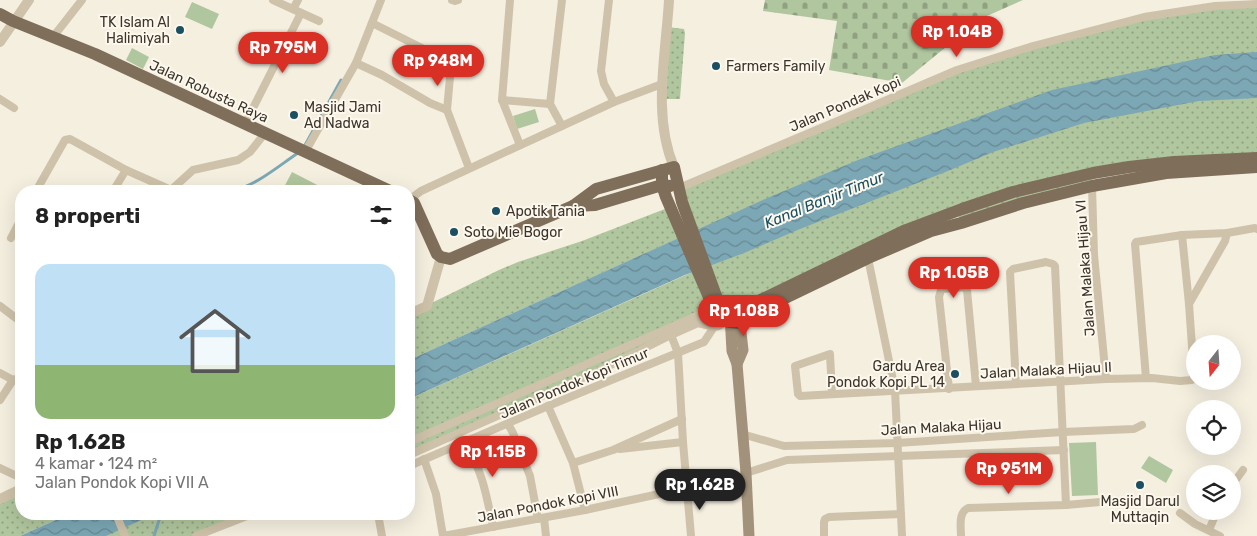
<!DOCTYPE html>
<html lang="id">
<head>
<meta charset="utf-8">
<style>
  :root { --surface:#fff; --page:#f6f6f6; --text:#222; --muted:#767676; --accent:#d93025 }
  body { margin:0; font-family:Rubik,sans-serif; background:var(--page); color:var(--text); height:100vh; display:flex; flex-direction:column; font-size:19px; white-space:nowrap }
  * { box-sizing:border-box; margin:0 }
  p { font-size:16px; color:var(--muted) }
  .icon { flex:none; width:28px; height:28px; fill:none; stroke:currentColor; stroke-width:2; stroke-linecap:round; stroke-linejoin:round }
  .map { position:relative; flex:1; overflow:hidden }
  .details { position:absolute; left:15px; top:185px; width:400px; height:335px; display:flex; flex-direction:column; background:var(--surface); border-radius:20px; box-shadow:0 5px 20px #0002 }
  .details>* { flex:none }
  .needle { width:32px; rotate:197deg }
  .buttons { position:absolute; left:1186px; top:335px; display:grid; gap:10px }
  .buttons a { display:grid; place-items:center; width:55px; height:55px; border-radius:50%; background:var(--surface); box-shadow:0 5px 20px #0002; font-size:25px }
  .price { position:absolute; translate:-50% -42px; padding:0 11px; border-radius:18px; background:var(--accent); color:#fff; font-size:16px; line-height:32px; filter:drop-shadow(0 1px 2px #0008) }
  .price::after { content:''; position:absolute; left:50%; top:30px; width:15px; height:11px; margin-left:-8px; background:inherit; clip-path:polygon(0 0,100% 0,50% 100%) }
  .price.on { background:#222; color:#fff }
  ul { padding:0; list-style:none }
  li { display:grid; align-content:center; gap:10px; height:265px; padding:0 20px }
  li span { display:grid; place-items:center; height:155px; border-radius:15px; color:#555 }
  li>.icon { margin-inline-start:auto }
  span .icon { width:90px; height:90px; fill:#fffc; stroke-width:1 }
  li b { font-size:21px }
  h2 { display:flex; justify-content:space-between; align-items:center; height:60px; padding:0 20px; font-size:21px }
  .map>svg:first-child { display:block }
  .grass { fill:url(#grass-dots) }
  .cemetery { fill:url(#cemetery-stones) }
  .pitch { fill:#b0c69e }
  .water { fill:url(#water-waves) }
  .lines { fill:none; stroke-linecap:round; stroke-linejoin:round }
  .stream { stroke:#7ca7b5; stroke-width:3 }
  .minor { stroke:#cfc2aa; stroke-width:8 }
  .tertiary { stroke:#cfc2aa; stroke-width:10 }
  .secondary { stroke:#a3927b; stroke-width:11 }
  .primary { stroke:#7f6e5a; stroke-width:12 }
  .poi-dot { fill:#1b4f62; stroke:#fcf8ed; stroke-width:2 }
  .labels { text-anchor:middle; stroke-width:4; stroke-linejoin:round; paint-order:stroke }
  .poi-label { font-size:14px; fill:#3c332a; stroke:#fcf8ed; text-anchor:start }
  .street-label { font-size:14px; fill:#3c332a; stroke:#fcf8ed }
  .water-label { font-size:15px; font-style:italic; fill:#1b4f62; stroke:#fcf8ed }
</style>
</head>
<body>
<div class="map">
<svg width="1257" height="536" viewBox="0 0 1257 536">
  <defs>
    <pattern id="grass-dots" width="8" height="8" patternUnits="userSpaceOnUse" patternTransform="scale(1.25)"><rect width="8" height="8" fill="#b0c69e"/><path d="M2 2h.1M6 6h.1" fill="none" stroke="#90a181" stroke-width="1.8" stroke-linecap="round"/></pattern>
    <pattern id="cemetery-stones" width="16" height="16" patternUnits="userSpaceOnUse" patternTransform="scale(1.25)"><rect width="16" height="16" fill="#b0c69e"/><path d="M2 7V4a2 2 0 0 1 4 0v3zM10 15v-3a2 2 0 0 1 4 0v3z" fill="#90a181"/></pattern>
    <pattern id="water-waves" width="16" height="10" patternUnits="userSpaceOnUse" patternTransform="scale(1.25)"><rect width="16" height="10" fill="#7ca7b5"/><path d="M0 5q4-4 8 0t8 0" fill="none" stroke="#678993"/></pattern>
  </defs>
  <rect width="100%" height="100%" fill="#f5efe0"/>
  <!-- grass -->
  <g class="grass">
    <polygon points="1257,4 1257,158 1093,173 1092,186 961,223 957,211 738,312 718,301 679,188 957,70 1144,17"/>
    <polygon points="668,27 684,29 685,33 680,99 662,99"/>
    <polygon points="670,207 684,236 409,360 409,314 499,270 518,262 582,241"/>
    <polygon points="697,270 719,326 697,323 409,455 409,399"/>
    <polygon points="21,489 21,514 69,514 20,536 0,536 0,499"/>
    <polygon points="154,514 252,514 195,536 105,536"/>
  </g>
  <!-- cemetery -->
  <polygon class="cemetery" points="765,0 1023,0 980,19 902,83 829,70 837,21 763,11"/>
  <!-- pitch -->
  <g class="pitch">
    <polygon points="192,2 219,14 212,29 185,17"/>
    <polygon points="132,48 149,57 143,69 126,60"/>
    <polygon points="535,109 539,122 517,129 513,116"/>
    <polygon points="292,172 329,191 282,191"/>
    <polygon points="1096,442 1098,495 1072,496 1069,443"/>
    <polygon points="1149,456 1173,470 1166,483 1141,468"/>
  </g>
  <!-- water -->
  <g class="water">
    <polygon points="1257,52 1257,98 1199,101 1084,123 993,152 948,171 800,229 744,253 685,275 409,399 409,360 765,199 858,160 1052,90 1215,55"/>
    <polygon points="69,514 155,514 106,536 20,536"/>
  </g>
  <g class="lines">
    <!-- stream -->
    <g class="stream">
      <polyline points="304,147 341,80"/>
      <path d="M231 191C256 186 277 167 298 153"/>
      <polyline points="154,536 161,514"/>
    </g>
    <!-- minor -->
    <g class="minor">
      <polyline points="273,0 319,21"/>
      <polyline points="452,0 455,1 458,0"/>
      <polyline points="510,0 502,100 520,145"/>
      <polyline points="609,0 601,71 604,84 614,102"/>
      <polyline points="293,9 298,0"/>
      <polyline points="372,23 450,62 451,66 447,110 469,168"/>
      <polyline points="53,37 82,0"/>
      <polyline points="356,63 382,75 430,103 447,110"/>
      <polyline points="0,99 14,108"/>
      <polyline points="502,100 550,104"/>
      <polyline points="245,124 301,13"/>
      <polyline points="562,126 550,104 562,0"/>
      <polyline points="305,152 356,63 381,0"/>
      <polyline points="1092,186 1094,255 1106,379"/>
      <polyline points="679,188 840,120 957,70 1033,46 1144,17 1215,6 1257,4"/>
      <polyline points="36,191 65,140 70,139 126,170 171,190"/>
      <polyline points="113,191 126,170"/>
      <polyline points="170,191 193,170 238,160 250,152 265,133"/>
      <polyline points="409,200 421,191 614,102 662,84"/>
      <polyline points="11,238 21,219"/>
      <polyline points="868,258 895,390 902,536"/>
      <polyline points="1189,304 1225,241 1227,233"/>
      <polyline points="0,306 21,322"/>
      <polyline points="671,335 678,353 683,442 691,536"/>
      <polyline points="0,373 13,380"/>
      <polyline points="1146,378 1135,244 1136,242 1182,235 1227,233 1255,228 1257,229"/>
      <polyline points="1016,384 1010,272 1013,269 1046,262 1053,264 1055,266 1066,505"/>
      <polyline points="949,389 939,297 941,290 943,289 963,287 967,290 976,386"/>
      <polyline points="832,393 830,354 795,366 798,394 800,396 1106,379 1152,378 1180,381 1192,380 1194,375 1189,304 1182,235"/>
      <polyline points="0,400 13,380 21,377"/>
      <polyline points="548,406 573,463 585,510"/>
      <polyline points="508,424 513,433 530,476 538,519"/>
      <polyline points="742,434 784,446 897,443 1063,432 1134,429 1142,425"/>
      <polyline points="409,442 708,311"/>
      <path d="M464 443C482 467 487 498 493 527"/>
      <polyline points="620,449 683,442"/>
      <polyline points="409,455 601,370 671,335 698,323 714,327"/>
      <polyline points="424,459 436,494 443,536 585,510 687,488 746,479"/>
      <polyline points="573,463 613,450 682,419"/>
      <polyline points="409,466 548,406 704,342 714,327 719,326 725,322"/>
      <polyline points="0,468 21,478"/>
      <polyline points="746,473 787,460 1064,450"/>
      <polyline points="1232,485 1243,470"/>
      <polyline points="1180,513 1195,524 1220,536"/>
      <polyline points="116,514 125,536"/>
      <polyline points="378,514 382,536"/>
      <polyline points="544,518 546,536"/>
      <polyline points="1209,530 1217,511"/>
      <polyline points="196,536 252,514"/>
      <polyline points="824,536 824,522 825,519 829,517 901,514"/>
      <path d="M961 536C961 526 958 513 968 508L1066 505 1100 502"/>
    </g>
    <!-- tertiary -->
    <g class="tertiary">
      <path d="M669 0C666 54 652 116 674 167"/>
      <polyline points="0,42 29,0"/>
      <polyline points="409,314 427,306 441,257"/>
      <polyline points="0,499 21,489"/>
    </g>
    <!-- secondary -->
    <g class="secondary">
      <polyline points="730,315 732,351 737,364 746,473 749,536"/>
      <polyline points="737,364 743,350 739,315"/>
    </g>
    <!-- primary -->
    <g class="primary">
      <polyline points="0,14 13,21 95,54 390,191"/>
      <path d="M662 170V185L666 197 714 309C722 322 725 322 740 323L750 315 868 258 931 231 961 223 1023 203 1092 186 1166 173 1257 167"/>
      <polyline points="409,200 414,203 437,254 441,257 450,259 573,206 596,189 674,167 682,202 715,293 718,301 730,313 738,312 746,307 906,230 962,209 1013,192 1093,173 1129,167 1174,162 1257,158"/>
      <polyline points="573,206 595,205 662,185 670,186"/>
    </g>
  </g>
  <!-- markers -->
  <g class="poi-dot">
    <circle cx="180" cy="30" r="5"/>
    <circle cx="716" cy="66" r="5"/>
    <circle cx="294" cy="115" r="5"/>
    <circle cx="496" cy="211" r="5"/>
    <circle cx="454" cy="232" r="5"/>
    <circle cx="955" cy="374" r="5"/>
    <circle cx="1140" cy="485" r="5"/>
  </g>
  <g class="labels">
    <!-- poi labels -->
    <g class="poi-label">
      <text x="170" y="27" text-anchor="end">TK Islam Al<tspan x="170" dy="16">Halimiyah</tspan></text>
      <text x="726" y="71">Farmers Family</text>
      <text x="304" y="112">Masjid Jami<tspan x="304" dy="16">Ad Nadwa</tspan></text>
      <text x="506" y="216">Apotik Tania</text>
      <text x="464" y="237">Soto Mie Bogor</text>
      <text x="945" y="371" text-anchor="end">Gardu Area<tspan x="945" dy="16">Pondok Kopi PL 14</tspan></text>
      <text x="1140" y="506" text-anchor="middle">Masjid Darul<tspan x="1140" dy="16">Muttaqin</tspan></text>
    </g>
    <!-- street labels -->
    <g class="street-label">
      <text transform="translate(209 91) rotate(25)" y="5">Jalan Robusta Raya</text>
      <text transform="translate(845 104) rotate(-23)" y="5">Jalan Pondak Kopi</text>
      <text transform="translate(1085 268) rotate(-94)" y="5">Jalan Malaka Hijau VI</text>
      <text transform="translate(1046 370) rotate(-3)" y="5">Jalan Malaka Hijau II</text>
      <text transform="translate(574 383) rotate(-23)" y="5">Jalan Pondok Kopi Timur</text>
      <text transform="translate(941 427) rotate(-3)" y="5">Jalan Malaka Hijau</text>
      <text transform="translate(548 504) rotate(-11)" y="5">Jalan Pondok Kopi VIII</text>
    </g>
    <!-- water labels -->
    <g class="water-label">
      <text transform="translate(824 200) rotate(-22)" y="5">Kanal Banjir Timur</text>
    </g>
  </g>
</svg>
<div class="buttons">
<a><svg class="needle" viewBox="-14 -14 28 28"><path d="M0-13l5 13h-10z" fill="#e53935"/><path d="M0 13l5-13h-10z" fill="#767676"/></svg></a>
<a><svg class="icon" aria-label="locate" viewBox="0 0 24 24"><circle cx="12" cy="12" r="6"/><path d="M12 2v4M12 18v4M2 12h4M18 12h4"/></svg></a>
<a><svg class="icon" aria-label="layers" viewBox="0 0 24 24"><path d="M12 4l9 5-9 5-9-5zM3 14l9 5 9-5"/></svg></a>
</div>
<b class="price" style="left:957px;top:58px">Rp 1.04B</b>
<b class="price" style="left:283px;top:74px">Rp 795M</b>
<b class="price" style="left:438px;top:87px">Rp 948M</b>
<b class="price" style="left:954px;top:299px">Rp 1.05B</b>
<b class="price" style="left:744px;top:337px">Rp 1.08B</b>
<b class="price" style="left:493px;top:478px">Rp 1.15B</b>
<b class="price" style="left:1009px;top:495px">Rp 951M</b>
<b class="price on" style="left:700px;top:511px">Rp 1.62B</b>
<section class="details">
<h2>8 properti<svg class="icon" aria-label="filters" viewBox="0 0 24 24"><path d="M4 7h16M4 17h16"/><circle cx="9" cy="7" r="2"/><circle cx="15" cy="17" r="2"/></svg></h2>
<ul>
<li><span style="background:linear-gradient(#bfe0f5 65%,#8fb573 0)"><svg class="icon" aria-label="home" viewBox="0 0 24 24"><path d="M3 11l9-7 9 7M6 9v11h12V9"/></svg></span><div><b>Rp 1.62B</b><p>4 kamar · 124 m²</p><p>Jalan Pondok Kopi VII A</p></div></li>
</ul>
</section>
</div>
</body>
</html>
